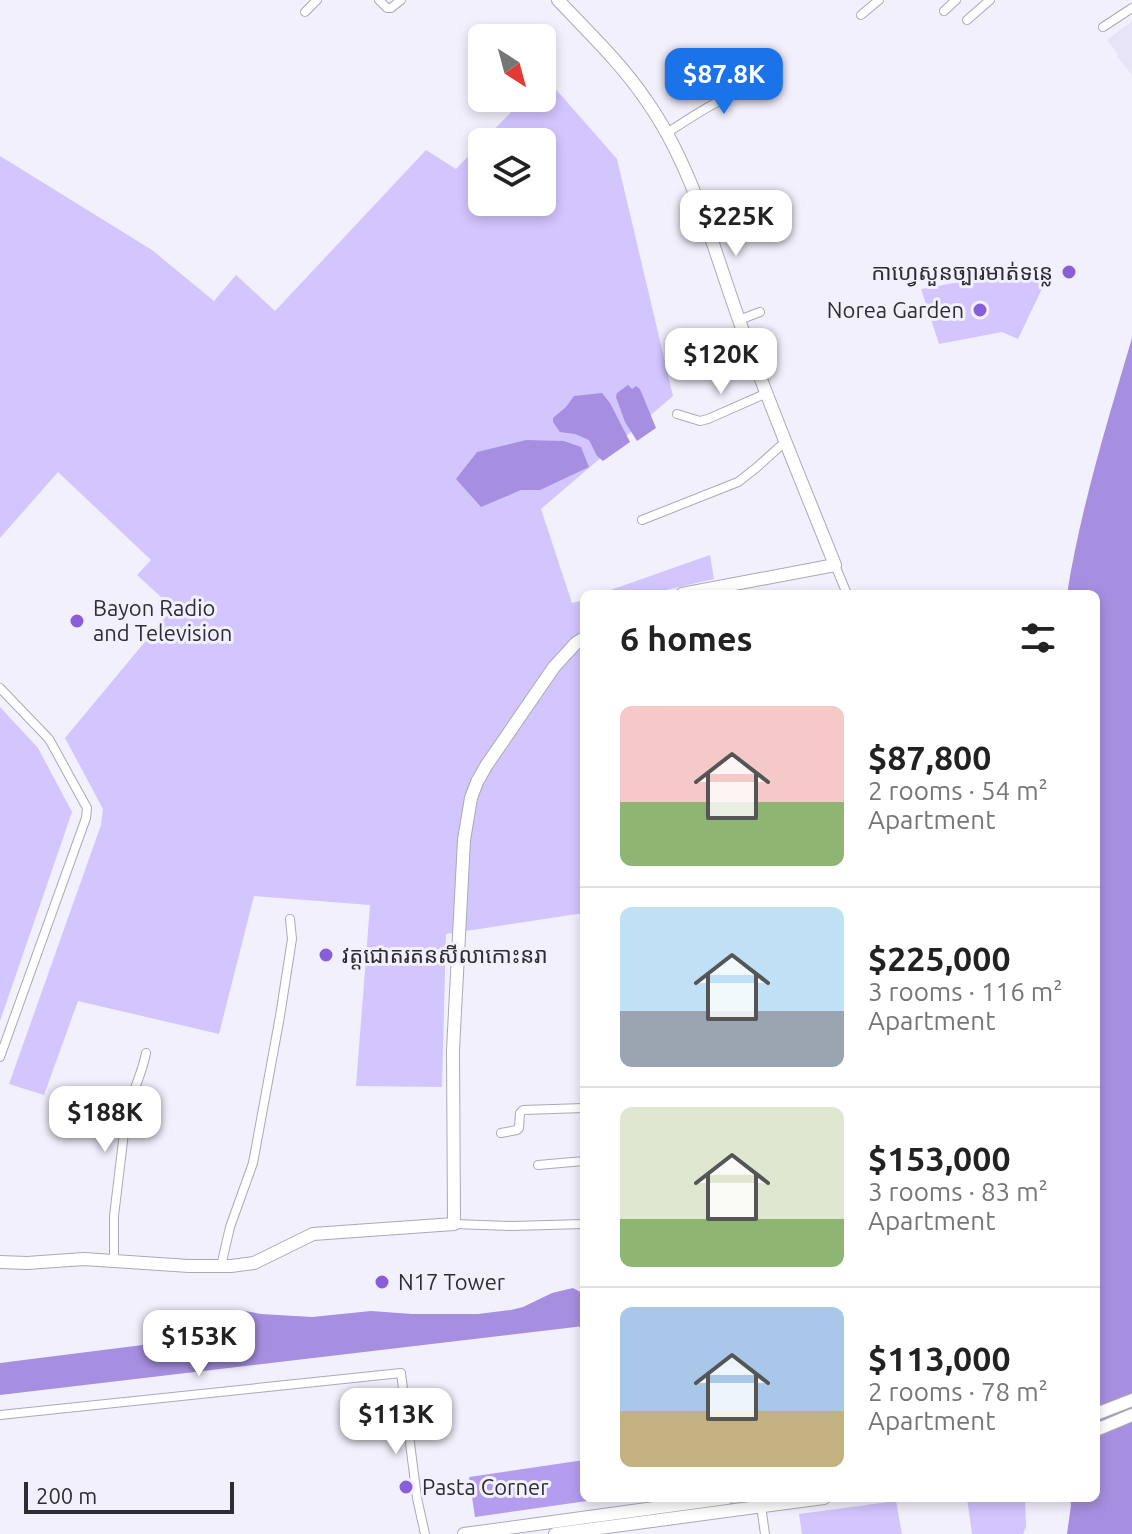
<!DOCTYPE html>
<html lang="en">
<head>
<meta charset="utf-8">
<style>
  :root { --surface:#fff; --page:#f6f6f6; --text:#222; --muted:#767676; --line:#e0e0e0; --accent:#1a73e8 }
  body { margin:0; font-family:Ubuntu,"Noto Sans Khmer",sans-serif; background:var(--page); color:var(--text); height:100vh; display:flex; flex-direction:column; font-size:30px; white-space:nowrap }
  * { box-sizing:border-box; margin:0 }
  p { font-size:26px; color:var(--muted) }
  .icon { flex:none; width:44px; height:44px; fill:none; stroke:currentColor; stroke-width:2; stroke-linecap:round; stroke-linejoin:round }
  .map { position:relative; flex:1; overflow:hidden }
  .details { position:absolute; left:580px; top:590px; width:520px; height:912px; display:flex; flex-direction:column; background:var(--surface); border-radius:12px; box-shadow:0 4px 12px #0003 }
  .details>* { flex:none }
  .needle { width:52px; rotate:144deg }
  .fabs { position:absolute; left:468px; top:24px; display:grid; gap:16px }
  .fabs a { display:grid; place-items:center; width:88px; height:88px; border-radius:12px; background:var(--surface); box-shadow:0 4px 12px #0003; font-size:40px }
  .scale { position:absolute; left:24px; bottom:20px; width:210px; box-sizing:border-box; padding-left:8px; border:4px solid #2e2d32; border-top:0; font-size:22px; line-height:28px; white-space:nowrap; color:#2e2d32; -webkit-text-stroke:6px #f3f0fd; paint-order:stroke }
  .price { position:absolute; translate:-50% -68px; padding:0 18px; border-radius:16px; background:#fff; color:#222; font-size:26px; line-height:52px; filter:drop-shadow(0 2px 4px #0008) }
  .price::after { content:''; position:absolute; left:50%; top:48px; width:24px; height:18px; margin-left:-12px; background:inherit; clip-path:polygon(0 0,100% 0,50% 100%) }
  .price.current { background:var(--accent); color:#fff }
  ul { padding:0; list-style:none }
  li { display:flex; align-items:center; gap:24px; height:200px; padding:0 40px }
  li+li { border-top:2px solid var(--line) }
  li span { display:grid; place-items:center; flex:none; width:224px; height:160px; border-radius:12px; color:#555 }
  li>.icon { margin-inline-start:auto }
  span .icon { width:96px; height:96px; fill:#fffc; stroke-width:1 }
  li b { font-size:34px }
  h2 { display:flex; justify-content:space-between; align-items:center; height:96px; padding:0 40px; font-size:34px }
  .map>svg:first-child { display:block }
  .built { fill:#e8e4f8 }
  .green { fill:#d3c5fe }
  .forest { fill:#b49def }
  .water { fill:#a68fe0 }
  .lines { fill:none; stroke-linecap:round; stroke-linejoin:round }
  .street-casing { stroke:#aba9b5; stroke-width:10 }
  .secondary-casing { stroke:#aba9b5; stroke-width:14 }
  .primary-casing { stroke:#aba9b5; stroke-width:14 }
  .street { stroke:#fff; stroke-width:8 }
  .secondary { stroke:#fff; stroke-width:12 }
  .primary { stroke:#fff; stroke-width:12 }
  .poi-dot { fill:#895fd9; stroke:#f3f0fd; stroke-width:3 }
  .labels { text-anchor:middle; stroke-width:6; stroke-linejoin:round; paint-order:stroke }
  .poi-label { font-size:22px; fill:#2e2d32; stroke:#f3f0fd; text-anchor:start }
</style>
</head>
<body>
<div class="map">
<svg width="1132" height="1534" viewBox="0 0 1132 1534">
  <rect width="100%" height="100%" fill="#f3f0fd"/>
  <!-- built -->
  <polygon class="built" points="1132,21 1132,75 1117,56 1118,54 1107,40"/>
  <!-- green -->
  <g class="green">
    <polygon points="545,77 617,159 673,396 541,509 572,603 584,600 584,913 446,934 442,1087 356,1086 370,905 254,896 219,1034 78,1001 44,1095 9,1084 101,825 103,809 65,738 173,608 137,575 151,560 58,472 0,538 0,156 152,250 214,301 236,275 275,311 426,150 456,169 482,142 482,202 542,202 542,142 482,142 525,98 542,98 542,80"/>
    <polygon points="1030,269 1047,278 1018,339 1002,332 939,344 921,289"/>
    <polygon points="710,555 714,579 648,594 599,594"/>
    <polygon points="0,707 38,748 72,812 0,1021"/>
    <polygon points="967,1498 1025,1498 1026,1527 1023,1534 972,1534"/>
    <polygon points="896,1501 902,1534 802,1534 799,1514"/>
  </g>
  <!-- forest -->
  <polygon class="forest" points="584,1460 584,1498 608,1498 475,1517 469,1477"/>
  <!-- water -->
  <g class="water">
    <path d="M1132 338V1534H1067L1071 1505 1070 1498H1096V594H1067C1081 507 1107 423 1132 338Z"/>
    <polygon points="628,385 632,389 636,386 640,389 656,428 637,441 625,422 616,397 617,393"/>
    <polygon points="602,393 610,403 630,442 603,461 597,456 589,440 575,434 560,432 553,422 553,418 566,407 574,396"/>
    <polygon points="526,440 564,441 581,447 589,467 540,490 521,490 481,507 456,479 477,452"/>
    <polygon points="573,1288 584,1294 584,1326 0,1395 0,1363 206,1337 219,1328 227,1318 240,1310 261,1314 312,1317 371,1311 412,1314 478,1314 511,1310 523,1307 552,1293"/>
  </g>
  <g class="lines">
    <!-- street casing -->
    <g class="street-casing">
      <g id="street">
        <polyline points="379,0 387,8 391,8 401,0"/>
        <polyline points="944,11 956,0"/>
        <polyline points="305,12 317,0"/>
        <polyline points="861,15 879,0"/>
        <polyline points="967,20 990,0"/>
        <polyline points="1103,27 1132,8"/>
        <path d="M667 133C705 108 728 92 774 83"/>
        <polyline points="739,320 760,312"/>
        <polyline points="677,414 700,421 708,419 767,393"/>
        <polyline points="642,520 738,482 756,468 786,441"/>
        <polyline points="835,565 847,594"/>
        <polyline points="0,688 49,739 87,808 86,818 0,1057"/>
        <polyline points="501,1133 517,1130 519,1128 520,1113 523,1110 584,1108"/>
        <polyline points="538,1165 584,1161"/>
        <polyline points="454,1224 512,1226 584,1224"/>
        <path d="M114 1262V1216L126 1116C131 1094 142 1075 146 1053"/>
        <polyline points="221,1266 230,1227 253,1163 280,1016 292,939 290,919"/>
        <polyline points="0,1415 401,1373 417,1498 425,1534"/>
        <polyline points="761,1506 765,1534"/>
      </g>
    </g>
    <!-- secondary casing -->
    <g class="secondary-casing">
      <g id="secondary">
        <path d="M558 0C588 32 621 63 646 100 691 163 712 244 738 317 767 400 802 482 835 565L682 594"/>
        <polyline points="0,1262 27,1263 84,1259 189,1266 231,1266 254,1263 313,1234 454,1224 453,1050 464,840 471,798 477,782 486,766 554,667 576,643 584,638"/>
      </g>
    </g>
    <!-- primary casing -->
    <g class="primary-casing">
      <g id="primary">
        <polyline points="1096,1414 1132,1400"/>
        <polyline points="1096,1430 1132,1415"/>
        <polyline points="464,1534 727,1498"/>
        <polyline points="555,1534 824,1498"/>
      </g>
    </g>
    <!-- street -->
    <use href="#street" class="street"/>
    <!-- secondary -->
    <use href="#secondary" class="secondary"/>
    <!-- primary -->
    <use href="#primary" class="primary"/>
  </g>
  <!-- markers -->
  <g class="poi-dot">
    <circle cx="1069" cy="272" r="8"/>
    <circle cx="980" cy="310" r="8"/>
    <circle cx="77" cy="621" r="8"/>
    <circle cx="326" cy="955" r="8"/>
    <circle cx="382" cy="1282" r="8"/>
    <circle cx="406" cy="1487" r="8"/>
  </g>
  <g class="labels">
    <!-- poi labels -->
    <g class="poi-label">
      <text x="1053" y="280" text-anchor="end">កាហ្វេសួនច្បារមាត់ទន្លេ</text>
      <text x="964" y="318" text-anchor="end">Norea Garden</text>
      <text x="93" y="616">Bayon Radio<tspan x="93" dy="25">and Television</tspan></text>
      <text x="342" y="963">វត្តជោតរតនសីលាកោះនរា</text>
      <text x="398" y="1290">N17 Tower</text>
      <text x="422" y="1495">Pasta Corner</text>
    </g>
  </g>
</svg>
<div class="fabs">
<a><svg class="needle" viewBox="-14 -14 28 28"><path d="M0-13l5 13h-10z" fill="#e53935"/><path d="M0 13l5-13h-10z" fill="#767676"/></svg></a>
<a><svg class="icon" aria-label="layers" viewBox="0 0 24 24"><path d="M12 4l9 5-9 5-9-5zM3 14l9 5 9-5"/></svg></a>
</div>
<div class="scale">200 m</div>
<b class="price current" style="left:724px;top:116px">$87.8K</b>
<b class="price" style="left:736px;top:258px">$225K</b>
<b class="price" style="left:721px;top:396px">$120K</b>
<b class="price" style="left:105px;top:1154px">$188K</b>
<b class="price" style="left:199px;top:1378px">$153K</b>
<b class="price" style="left:396px;top:1456px">$113K</b>
<section class="details">
<h2>6 homes<svg class="icon" aria-label="filters" viewBox="0 0 24 24"><path d="M4 7h16M4 17h16"/><circle cx="9" cy="7" r="2"/><circle cx="15" cy="17" r="2"/></svg></h2>
<ul>
<li><span style="background:linear-gradient(#f6c9c9 60%,#8fb573 0)"><svg class="icon" aria-label="home" viewBox="0 0 24 24"><path d="M3 11l9-7 9 7M6 9v11h12V9"/></svg></span><div><b>$87,800</b><p>2 rooms · 54 m²</p><p>Apartment</p></div></li>
<li><span style="background:linear-gradient(#bfe0f5 65%,#9aa5b1 0)"><svg class="icon" aria-label="home" viewBox="0 0 24 24"><path d="M3 11l9-7 9 7M6 9v11h12V9"/></svg></span><div><b>$225,000</b><p>3 rooms · 116 m²</p><p>Apartment</p></div></li>
<li><span style="background:linear-gradient(#dfe7d0 70%,#8fb573 0)"><svg class="icon" aria-label="home" viewBox="0 0 24 24"><path d="M3 11l9-7 9 7M6 9v11h12V9"/></svg></span><div><b>$153,000</b><p>3 rooms · 83 m²</p><p>Apartment</p></div></li>
<li><span style="background:linear-gradient(#a9c7e8 65%,#c2b280 0)"><svg class="icon" aria-label="home" viewBox="0 0 24 24"><path d="M3 11l9-7 9 7M6 9v11h12V9"/></svg></span><div><b>$113,000</b><p>2 rooms · 78 m²</p><p>Apartment</p></div></li>
</ul>
</section>
</div>
</body>
</html>
